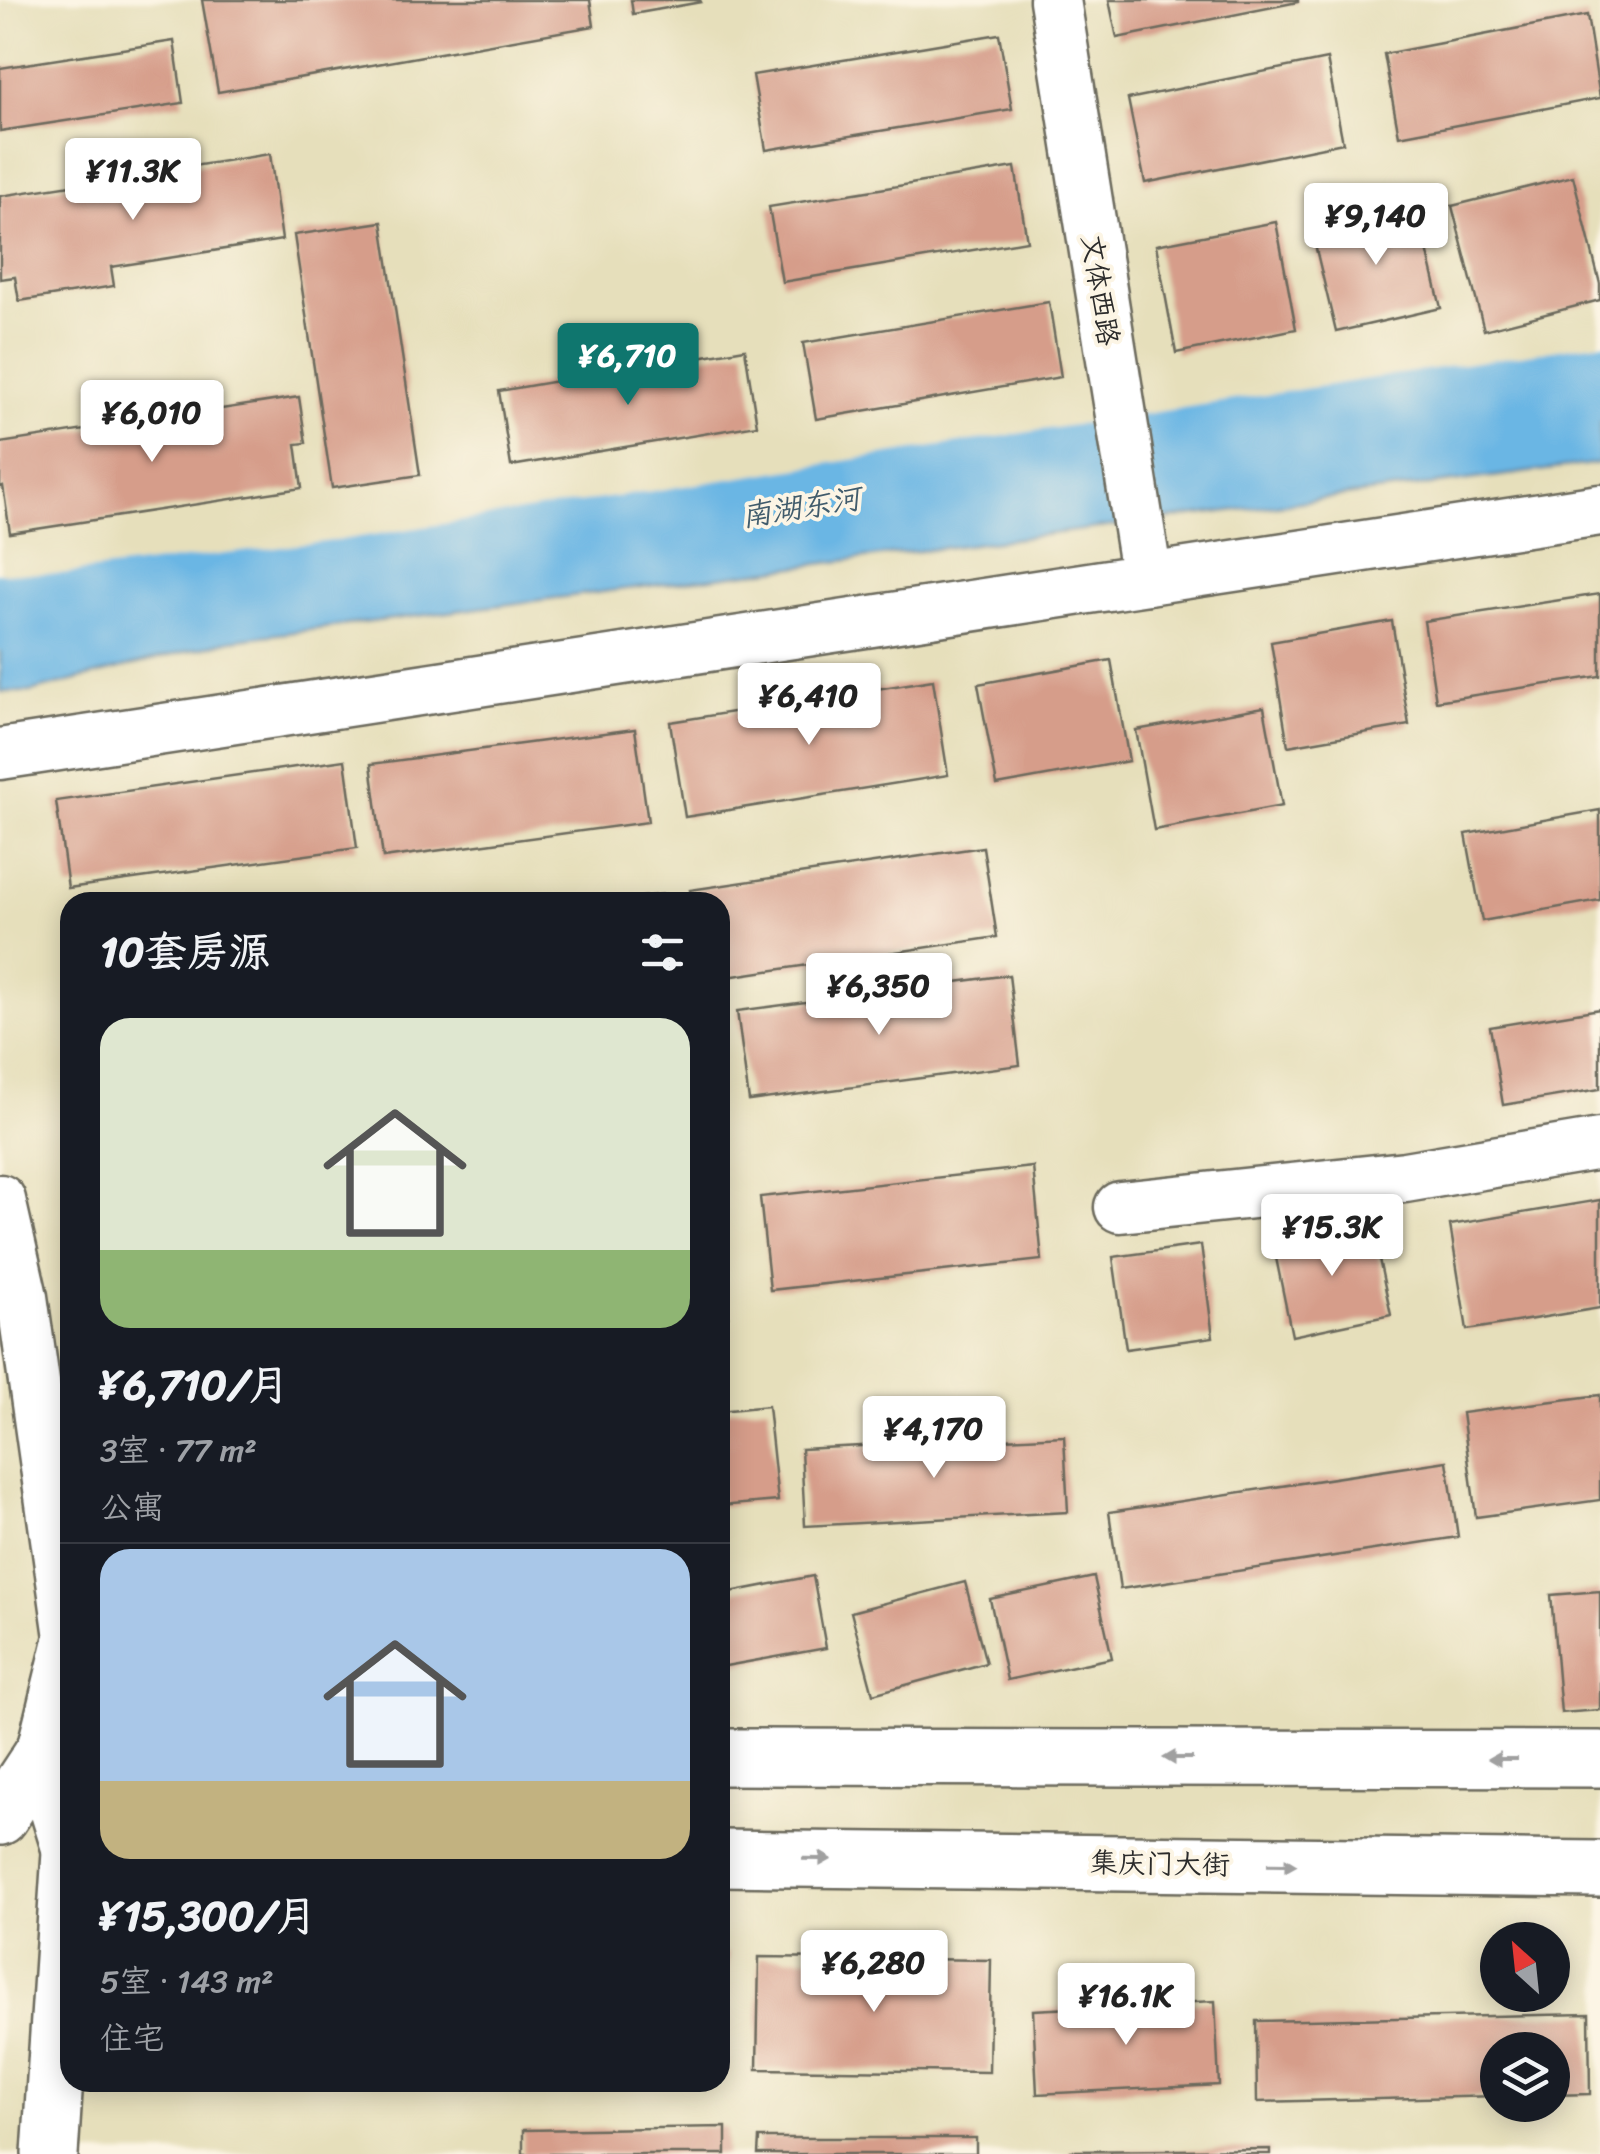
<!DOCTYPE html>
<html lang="zh">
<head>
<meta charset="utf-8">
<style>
  :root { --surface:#171b24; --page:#242831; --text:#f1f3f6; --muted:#9ea1a6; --line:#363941; --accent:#0f766e }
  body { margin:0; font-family:Sriracha,"LXGW WenKai TC",sans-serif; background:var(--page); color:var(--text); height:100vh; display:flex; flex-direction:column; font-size:38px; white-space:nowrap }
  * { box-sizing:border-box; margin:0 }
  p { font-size:32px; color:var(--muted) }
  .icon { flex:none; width:55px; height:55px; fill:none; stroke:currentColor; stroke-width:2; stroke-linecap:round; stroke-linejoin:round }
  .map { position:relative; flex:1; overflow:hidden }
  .sheet { position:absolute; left:60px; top:892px; width:670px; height:1200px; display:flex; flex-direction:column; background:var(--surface); border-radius:30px; box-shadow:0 5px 25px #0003 }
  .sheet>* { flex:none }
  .needle { width:65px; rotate:333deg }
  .fabs { position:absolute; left:1480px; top:1922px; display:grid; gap:20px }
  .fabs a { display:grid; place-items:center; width:90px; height:90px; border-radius:50%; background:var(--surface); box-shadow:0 5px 25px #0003; font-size:50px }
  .price { position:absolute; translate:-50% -85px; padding:0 22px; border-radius:10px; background:#fff; color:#222; font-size:32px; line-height:65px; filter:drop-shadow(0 2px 5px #0008) }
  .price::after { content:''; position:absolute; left:50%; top:60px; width:30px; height:22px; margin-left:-15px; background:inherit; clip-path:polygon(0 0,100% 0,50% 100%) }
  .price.current { background:var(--accent); color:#fff }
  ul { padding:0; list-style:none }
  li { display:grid; align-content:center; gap:20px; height:530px; padding:0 40px }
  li+li { border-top:2px solid var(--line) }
  li span { display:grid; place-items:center; height:310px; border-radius:30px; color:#555 }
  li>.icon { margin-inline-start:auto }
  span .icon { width:180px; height:180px; fill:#fffc; stroke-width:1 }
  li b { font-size:42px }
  h2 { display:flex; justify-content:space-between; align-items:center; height:120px; padding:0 40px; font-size:42px }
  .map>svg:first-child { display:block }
  .water { fill:#6bb6e4; stroke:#4b7088; stroke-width:2.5 }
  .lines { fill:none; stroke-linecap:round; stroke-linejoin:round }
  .river { stroke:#6bb6e4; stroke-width:78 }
  .building { fill:#d69d8a }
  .minor-casing { stroke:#6c6a5d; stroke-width:55 }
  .major-casing { stroke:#6c6a5d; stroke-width:60 }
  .minor { stroke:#fff; stroke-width:50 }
  .major { stroke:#fff; stroke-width:55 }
  .oneway { fill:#a0a0a0 }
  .labels { text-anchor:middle; stroke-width:8; stroke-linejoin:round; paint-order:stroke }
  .street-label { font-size:28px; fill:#2b2b2b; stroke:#fcf5e5 }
  .water-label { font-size:30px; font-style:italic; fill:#415c6c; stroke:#fcf5e5 }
</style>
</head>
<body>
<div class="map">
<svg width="1600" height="2154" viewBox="0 0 1600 2154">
  <rect width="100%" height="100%" fill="#fcf5e5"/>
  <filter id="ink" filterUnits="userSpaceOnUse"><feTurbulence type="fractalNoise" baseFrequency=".01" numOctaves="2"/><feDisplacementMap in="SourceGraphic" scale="20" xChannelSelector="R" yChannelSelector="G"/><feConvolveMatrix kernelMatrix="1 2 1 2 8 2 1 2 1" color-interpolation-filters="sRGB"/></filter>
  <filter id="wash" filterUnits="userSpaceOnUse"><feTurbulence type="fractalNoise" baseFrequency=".0048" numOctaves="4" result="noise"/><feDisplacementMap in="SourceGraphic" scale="40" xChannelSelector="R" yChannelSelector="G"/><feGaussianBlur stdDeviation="2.25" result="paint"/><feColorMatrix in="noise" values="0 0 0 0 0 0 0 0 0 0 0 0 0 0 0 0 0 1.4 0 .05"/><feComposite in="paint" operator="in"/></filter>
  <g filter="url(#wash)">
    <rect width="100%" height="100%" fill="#e6dfbb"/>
    <!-- water -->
    <polygon class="water" points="1600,383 1600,463 231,640 30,692 0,692 0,615 138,618"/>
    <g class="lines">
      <!-- river -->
      <polyline class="river" points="0,612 63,613 343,579 1600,382"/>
    </g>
    <g id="blocks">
      <!-- building -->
      <g class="building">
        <polygon points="202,0 590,0 594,26 218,92"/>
        <polygon points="631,0 700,0 701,2 633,14"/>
        <polygon points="1109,0 1298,0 1298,2 1117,38"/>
        <polygon points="1587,15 1600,98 1399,136 1384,54"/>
        <polygon points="999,34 1012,109 766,150 753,75"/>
        <polygon points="174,41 183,103 0,131 0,68"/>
        <polygon points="1327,59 1343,143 1145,183 1128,99"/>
        <polygon points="270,154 282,240 111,267 114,286 19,301 15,277 0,279 0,196"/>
        <polygon points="1015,167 1027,241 782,282 769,207"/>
        <polygon points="1573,176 1600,284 1600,300 1484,330 1452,206"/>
        <polygon points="1416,203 1441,308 1336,332 1311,228"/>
        <polygon points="382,222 420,475 332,488 294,235"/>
        <polygon points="1276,222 1296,329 1176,353 1156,245"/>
        <polygon points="1049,302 1061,377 816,419 803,343"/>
        <polygon points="745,349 757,425 511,466 499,391"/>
        <polygon points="299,397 306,443 296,444 302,488 10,533 3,486 0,487 0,443"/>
        <polygon points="1600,594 1600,676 1436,701 1424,621"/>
        <polygon points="1392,621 1409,725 1288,746 1271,642"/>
        <polygon points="1111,660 1129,761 997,785 978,684"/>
        <polygon points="933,680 948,775 685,817 670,722"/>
        <polygon points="1264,707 1282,806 1154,830 1136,730"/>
        <polygon points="635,729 648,822 383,858 371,764"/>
        <polygon points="345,760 357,848 68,888 56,801"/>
        <polygon points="1600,810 1600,900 1482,921 1466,834"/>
        <polygon points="983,847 997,937 720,978 720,902 692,902 690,890"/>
        <polygon points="666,894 668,902 619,902 619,900"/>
        <polygon points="1009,975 1020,1065 749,1101 737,1011"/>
        <polygon points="1600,1009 1600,1089 1503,1105 1490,1027"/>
        <polygon points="1033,1167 1042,1260 770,1290 760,1197"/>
        <polygon points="1600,1200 1600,1308 1467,1330 1450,1225"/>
        <polygon points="1371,1222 1391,1315 1292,1336 1273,1243"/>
        <polygon points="1201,1245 1213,1337 1126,1349 1113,1257"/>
        <polygon points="722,1276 728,1316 720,1317 720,1277"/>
        <polygon points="1600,1395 1600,1500 1476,1517 1462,1413"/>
        <polygon points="768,1406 778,1501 720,1506 720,1411"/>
        <polygon points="1064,1436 1068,1512 805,1526 801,1449"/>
        <polygon points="1447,1461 1458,1537 1120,1589 1109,1512"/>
        <polygon points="813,1576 826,1648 720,1667 720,1594"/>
        <polygon points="1094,1577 1112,1658 1007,1680 990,1599"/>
        <polygon points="965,1582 986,1663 873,1694 851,1612"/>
        <polygon points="1600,1591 1600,1710 1561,1713 1551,1595"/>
        <polygon points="720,1953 728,1953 724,2064 720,2064"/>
        <polygon points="759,1957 991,1960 989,2072 757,2069"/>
        <polygon points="1215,2001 1219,2085 1037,2094 1033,2010"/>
        <polygon points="1589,2014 1590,2094 1552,2095 1552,2050 1498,2050 1498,2096 1257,2102 1256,2021"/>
        <polygon points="726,2127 726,2154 523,2154 523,2130"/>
        <polygon points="759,2138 976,2138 976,2154 758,2154"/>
        <polygon points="1270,2149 1270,2154 1071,2154 1071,2151"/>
      </g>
    </g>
  </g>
  <g filter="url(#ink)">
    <use href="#blocks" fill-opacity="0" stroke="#6c6a5d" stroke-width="2.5"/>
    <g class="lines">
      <!-- minor casing -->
      <g class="minor-casing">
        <g id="minor">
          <polyline points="1055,0 1147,579"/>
          <polyline points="0,754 1600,510"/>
          <polyline points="0,1200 22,1297 70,1637 41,1755"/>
          <polyline points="1120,1207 1405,1177 1600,1144"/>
        </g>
      </g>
      <!-- major casing -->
      <g class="major-casing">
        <g id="major">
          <polyline points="41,1755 70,1849"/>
          <polyline points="720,1757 1600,1759"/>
          <polyline points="0,1817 41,1755"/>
          <polyline points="720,1858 1600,1869"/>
          <polyline points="50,2154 70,1853"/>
        </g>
      </g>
      <!-- minor -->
      <use href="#minor" class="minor"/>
      <!-- major -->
      <use href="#major" class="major"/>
    </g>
    <!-- one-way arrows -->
    <defs><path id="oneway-solid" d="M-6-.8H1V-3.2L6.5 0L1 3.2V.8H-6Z" transform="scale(2.5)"/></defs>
    <g class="oneway">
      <use href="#oneway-solid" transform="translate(1178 1758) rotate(-180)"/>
      <use href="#oneway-solid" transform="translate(1503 1759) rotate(-180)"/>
      <use href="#oneway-solid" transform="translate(817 1859) rotate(1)"/>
      <use href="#oneway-solid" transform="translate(1282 1865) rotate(1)"/>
    </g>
  </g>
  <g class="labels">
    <!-- street labels -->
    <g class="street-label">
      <text transform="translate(1101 290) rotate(81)" y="10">文体西路</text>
      <text transform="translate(1160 1863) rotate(1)" y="10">集庆门大街</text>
    </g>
    <!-- water labels -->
    <g class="water-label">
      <text transform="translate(801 507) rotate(-9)" y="10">南湖东河</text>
    </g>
  </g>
</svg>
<div class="fabs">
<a><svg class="needle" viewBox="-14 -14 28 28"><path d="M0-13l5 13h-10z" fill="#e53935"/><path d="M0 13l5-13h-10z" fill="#9ea1a6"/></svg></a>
<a><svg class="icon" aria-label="layers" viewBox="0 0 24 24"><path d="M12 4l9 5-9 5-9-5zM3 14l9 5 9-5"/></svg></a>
</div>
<b class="price" style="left:133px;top:223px">¥11.3K</b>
<b class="price" style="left:1376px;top:268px">¥9,140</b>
<b class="price current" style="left:628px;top:408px">¥6,710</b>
<b class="price" style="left:152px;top:465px">¥6,010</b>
<b class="price" style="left:809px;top:748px">¥6,410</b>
<b class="price" style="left:879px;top:1038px">¥6,350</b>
<b class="price" style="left:1332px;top:1279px">¥15.3K</b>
<b class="price" style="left:934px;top:1481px">¥4,170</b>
<b class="price" style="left:874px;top:2015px">¥6,280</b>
<b class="price" style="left:1126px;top:2048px">¥16.1K</b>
<section class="sheet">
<h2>10套房源<svg class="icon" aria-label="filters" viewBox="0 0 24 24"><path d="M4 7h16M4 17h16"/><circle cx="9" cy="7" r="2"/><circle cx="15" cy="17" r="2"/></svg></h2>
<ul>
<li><span style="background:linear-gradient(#dfe7d0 75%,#8fb573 0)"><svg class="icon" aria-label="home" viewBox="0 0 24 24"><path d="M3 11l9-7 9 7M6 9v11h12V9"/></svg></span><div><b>¥6,710/月</b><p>3室 · 77 m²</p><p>公寓</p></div></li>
<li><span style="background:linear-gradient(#a9c7e8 75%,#c2b280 0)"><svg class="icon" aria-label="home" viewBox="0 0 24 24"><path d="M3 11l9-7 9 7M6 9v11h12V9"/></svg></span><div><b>¥15,300/月</b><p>5室 · 143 m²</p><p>住宅</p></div></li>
</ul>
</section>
</div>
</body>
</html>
